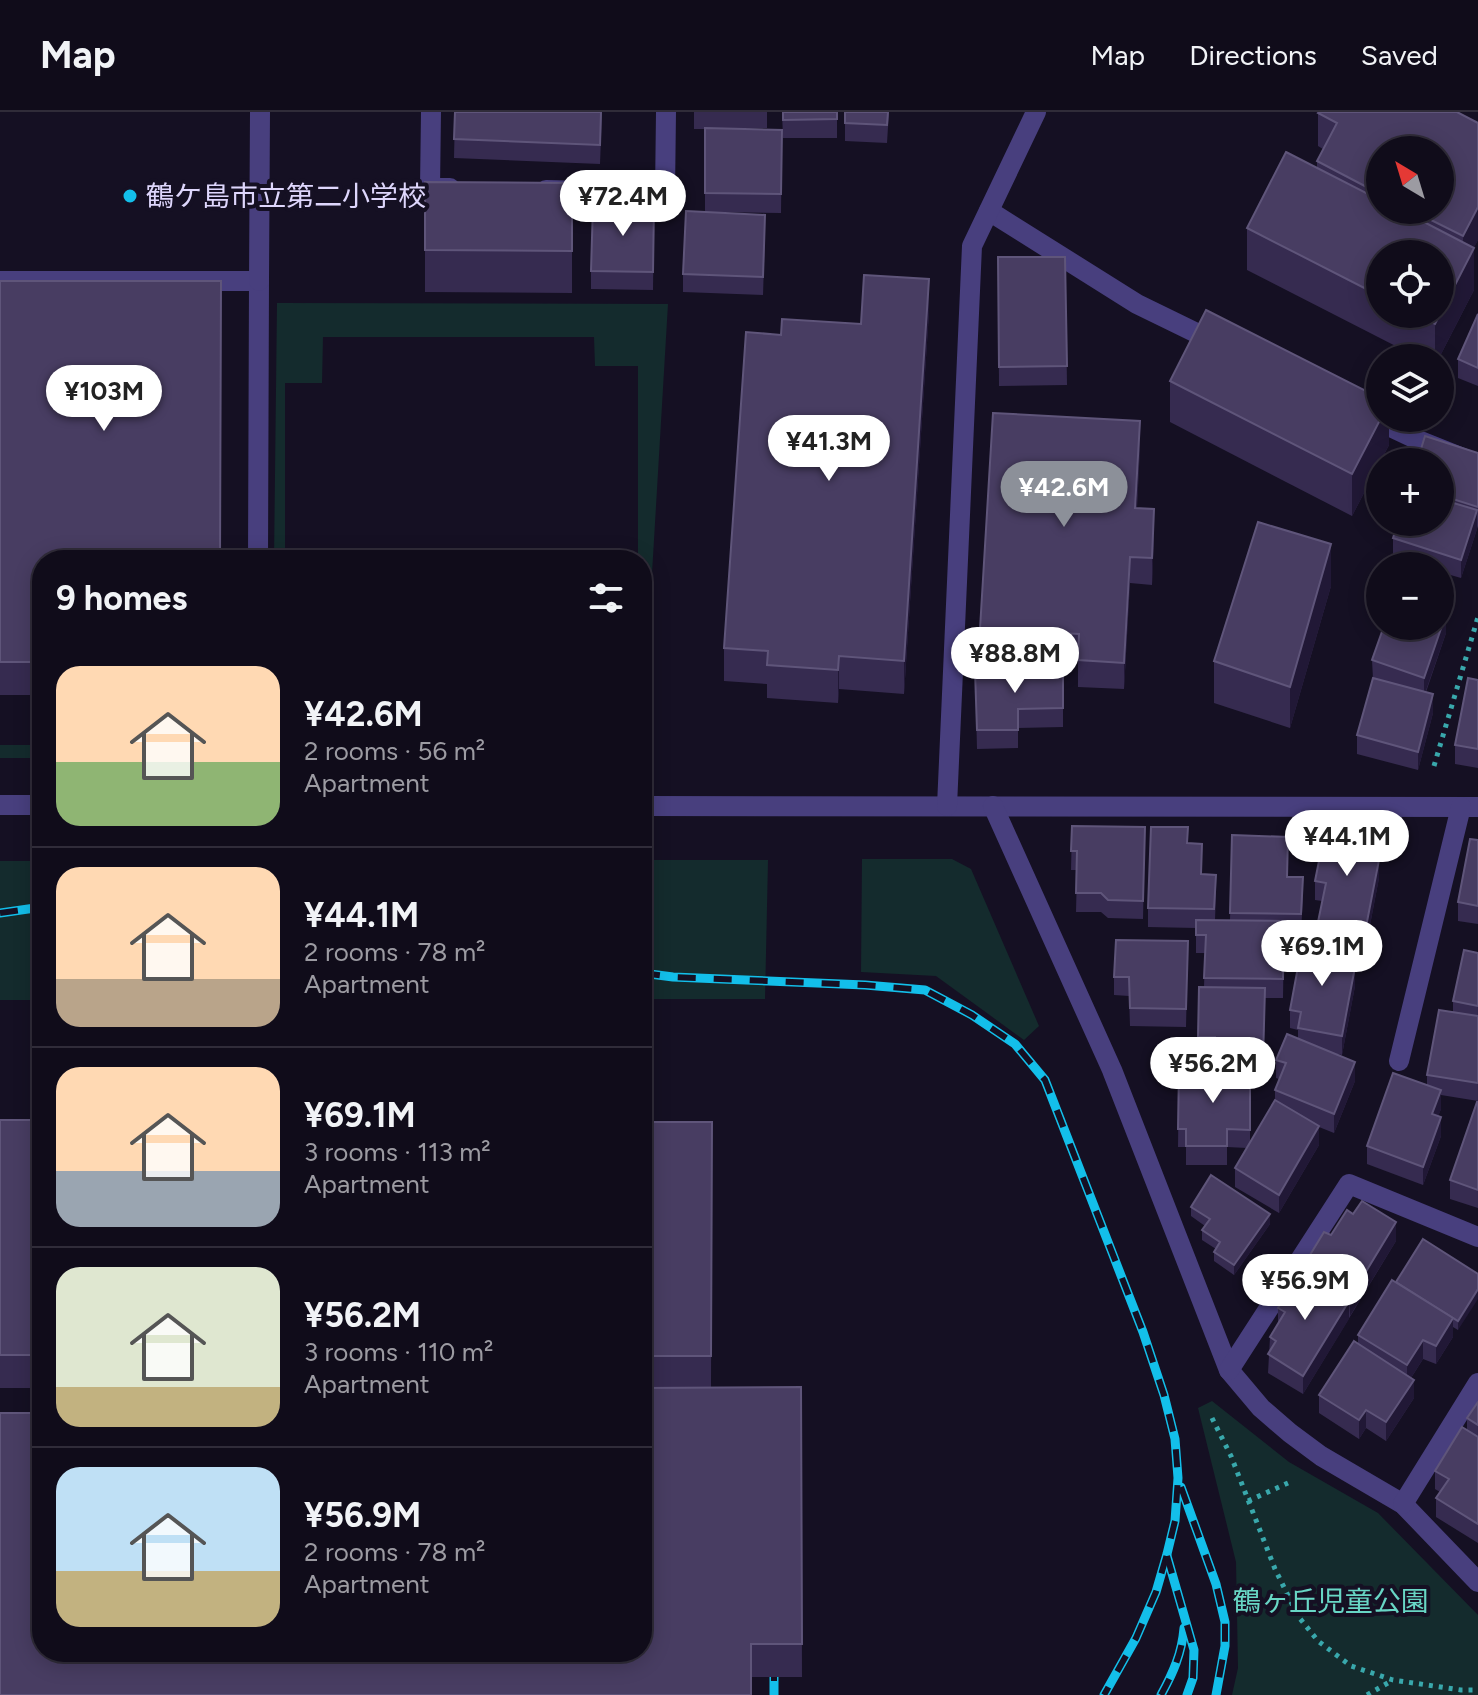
<!DOCTYPE html>
<html lang="en">
<head>
<meta charset="utf-8">
<style>
  :root { --surface:#100c1a; --page:#1e1a27; --text:#f1f3f6; --muted:#9c9ba2; --line:#302c39; --accent:#8c9099 }
  body { margin:0; font-family:Figtree,"Noto Sans JP",sans-serif; background:var(--page); color:var(--text); height:100vh; display:flex; flex-direction:column; font-size:30px; white-space:nowrap }
  * { box-sizing:border-box; margin:0 }
  p { font-size:26px; color:var(--muted) }
  .icon { flex:none; width:44px; height:44px; fill:none; stroke:currentColor; stroke-width:2; stroke-linecap:round; stroke-linejoin:round }
  .map { position:relative; flex:1; overflow:hidden }
  .drawer { position:absolute; left:32px; top:438px; width:620px; height:1112px; display:flex; flex-direction:column; background:var(--surface); border-radius:32px; box-shadow:0 4px 20px #0003,0 0 0 2px var(--line) }
  .drawer>* { flex:none }
  .needle { width:52px; rotate:322deg }
  .tools { position:absolute; left:1366px; top:24px; display:grid; gap:16px }
  .tools a { display:grid; place-items:center; width:88px; height:88px; border-radius:50%; background:var(--surface); box-shadow:0 4px 20px #0003,0 0 0 2px var(--line); font-size:40px }
  .price { position:absolute; translate:-50% -68px; padding:0 18px; border-radius:28px; background:#fff; color:#222; font-size:26px; line-height:52px; filter:drop-shadow(0 2px 4px #0008) }
  .price::after { content:''; position:absolute; left:50%; top:48px; width:24px; height:18px; margin-left:-12px; background:inherit; clip-path:polygon(0 0,100% 0,50% 100%) }
  .price.selected { background:var(--accent); color:#fff }
  ul { padding:0; list-style:none }
  li { display:flex; align-items:center; gap:24px; height:200px; padding:0 24px }
  li+li { border-top:2px solid var(--line) }
  li span { display:grid; place-items:center; flex:none; width:224px; height:160px; border-radius:24px; color:#555 }
  li>.icon { margin-inline-start:auto }
  span .icon { width:96px; height:96px; fill:#fffc; stroke-width:1 }
  li b { font-size:34px }
  h2 { display:flex; justify-content:space-between; align-items:center; height:96px; padding:0 24px; font-size:34px }
  header { display:flex; align-items:center; gap:48px; box-sizing:border-box; height:112px; padding:0 40px; background:var(--surface); border-bottom:2px solid var(--line) }
  header strong { font-size:38px }
  nav { display:flex; gap:44px; margin-inline-start:auto; font-size:28px }
  .map>svg:first-child { display:block }
  .green { fill:#142b2d }
  .lines { fill:none; stroke-linecap:round; stroke-linejoin:round }
  .path { stroke:#39a8ac; stroke-width:5; stroke-dasharray:4 6; stroke-linecap:butt }
  .minor { stroke:#483f7e; stroke-width:20 }
  .rail-casing { stroke:#13bfea; stroke-width:9 }
  .rail { stroke:#151023; stroke-width:6; stroke-dasharray:18; stroke-linecap:butt }
  .wall { fill:#362b50; fill-rule:evenodd }
  .shaded-wall { fill:#211836 }
  .building { fill:#483d62; stroke:#5f557a; stroke-width:2 }
  .poi-dot { fill:#13bfea; stroke:#151023; stroke-width:3 }
  .labels { text-anchor:middle; stroke-width:8; stroke-linejoin:round; paint-order:stroke }
  .poi-label { font-size:28px; fill:#ded6fc; stroke:#151023; text-anchor:start }
  .park-label { font-size:28px; fill:#68d6c5; stroke:#151023 }
</style>
</head>
<body>
<header>
<strong>Map</strong>
<nav><a>Map</a><a>Directions</a><a>Saved</a></nav>
</header>
<div class="map">
<svg width="1478" height="1583" viewBox="0 0 1478 1583">
  <rect width="100%" height="100%" fill="#151023"/>
  <!-- green -->
  <g class="green">
    <polygon points="277,191 668,192 642,630 642,448 638,448 638,254 595,254 594,225 323,225 322,271 285,271 285,448 274,448"/>
    <rect x="0" y="633" width="42" height="13"/>
    <polygon points="862,747 952,747 971,757 1039,914 1024,928 936,864 861,860"/>
    <polygon points="642,748 768,748 765,887 642,887"/>
    <rect x="0" y="749" width="42" height="139"/>
    <polygon points="1212,1289 1289,1350 1378,1401 1478,1503 1478,1583 1232,1583 1238,1556 1236,1450 1198,1296"/>
  </g>
  <g class="lines">
    <!-- path -->
    <g class="path">
      <polyline points="1434,654 1478,505"/>
      <polyline points="1212,1306 1231,1344 1275,1457 1298,1504 1318,1529 1351,1554 1393,1568 1461,1578 1478,1578"/>
      <polyline points="1248,1389 1288,1371"/>
      <polyline points="1367,1583 1393,1568"/>
    </g>
    <!-- minor -->
    <g class="minor">
      <polyline points="431,0 430,76 450,76"/>
      <polyline points="546,78 665,81 666,0"/>
      <polyline points="989,99 1137,192 1217,231"/>
      <polyline points="0,169 259,169 258,448"/>
      <polyline points="259,169 260,0"/>
      <polyline points="1365,303 1418,328 1478,352"/>
      <polyline points="0,693 42,693"/>
      <polyline points="642,694 1478,695"/>
      <polyline points="947,694 972,134 1036,0"/>
      <polyline points="993,694 1112,958 1229,1258 1261,1296 1290,1321 1321,1344 1403,1392 1478,1470"/>
      <polyline points="1399,949 1461,695"/>
      <polyline points="1229,1258 1349,1072 1478,1125"/>
      <polyline points="1403,1392 1478,1271"/>
    </g>
    <!-- rail casing -->
    <g class="rail-casing">
      <g id="rail">
        <polyline points="0,801 42,795"/>
        <polyline points="642,861 673,865 865,873 925,878 972,903 1015,932 1045,968 1143,1220 1164,1283 1175,1327 1178,1366 1175,1409 1167,1442 1156,1480 1136,1526 1104,1583"/>
        <polyline points="1181,1375 1216,1472 1225,1510 1225,1534 1216,1583"/>
        <polyline points="1167,1444 1194,1538 1193,1566 1187,1583"/>
        <polyline points="774,1551 774,1583"/>
        <path d="M1161 1583C1173 1561 1182 1541 1184 1516"/>
      </g>
    </g>
    <!-- rail -->
    <use href="#rail" class="rail"/>
  </g>
  <!-- wall -->
  <g class="wall">
    <polygon points="455,0 602,0 600,52 454,46"/>
    <polygon points="694,0 767,0 767,16 718,17 782,18 781,101 705,100 705,17 694,17"/>
    <polygon points="782,0 837,0 837,26 783,26"/>
    <polygon points="845,0 889,0 887,31 845,29"/>
    <path d="M1318 1 1478 11V128L1474 135V178L1439 246H1419L1247 158V116L1317 55V49L1323 37 1318 34ZM1380 38 1440 98H1380ZM1380 142 1440 202H1380Z"/>
    <polygon points="425,70 572,71 572,181 425,180"/>
    <polygon points="654,93 653,178 591,177 591,159"/>
    <polygon points="765,122 763,183 683,180 683,162"/>
    <polygon points="998,145 1065,145 1067,273 999,274"/>
    <polygon points="0,169 42,448 42,583 0,583"/>
    <polygon points="929,200 904,582 839,577 838,591 767,586 767,572 724,569 724,536 781,223 861,212"/>
    <polygon points="1478,202 1478,274 1458,266 1458,247"/>
    <polygon points="1170,269 1389,306 1389,333 1352,404 1170,310"/>
    <polygon points="1140,335 1137,396 1154,424 1152,473 1130,471 1124,577 1078,575 1078,548 980,543 980,517"/>
    <polygon points="1478,341 1478,414 1461,466 1440,460 1440,454 1422,454 1393,445 1393,426 1440,410 1440,350"/>
    <polygon points="1331,474 1290,616 1214,591 1214,549"/>
    <polygon points="1446,521 1426,580 1433,601 1418,658 1357,642 1357,623 1373,567 1372,548"/>
    <polygon points="1063,557 1063,615 1018,616 1018,636 977,637 975,559"/>
    <polygon points="1478,568 1478,656 1455,652 1455,633"/>
    <polygon points="1072,714 1145,715 1143,807 1108,806 1101,800 1076,800 1077,758 1071,758"/>
    <polygon points="1232,723 1288,765 1303,784 1301,821 1284,821 1283,886 1265,886 1263,966 1250,966 1250,1031 1275,988 1275,978 1279,967 1276,966 1276,948 1298,927 1298,918 1290,916 1290,898 1347,853 1355,874 1342,943 1332,941 1355,969 1334,1021 1319,1015 1319,1033 1279,1101 1235,1075 1235,1056 1247,1036 1227,1035 1227,1053 1186,1053 1186,1035 1178,1035 1179,957 1214,958 1214,944 1198,943 1199,875 1204,875 1205,841 1196,841 1196,816 1148,815 1148,796 1188,731 1202,762 1216,781 1215,808 1230,808"/>
    <polygon points="1478,728 1478,812 1458,809 1458,790"/>
    <polygon points="1376,742 1375,747 1379,766 1365,839 1318,829 1318,810 1322,789 1315,788 1315,769"/>
    <polygon points="1188,829 1186,915 1130,914 1129,884 1114,883 1114,865"/>
    <polygon points="1478,841 1478,989 1441,983 1441,997 1438,1004 1441,1024 1423,1073 1367,1052 1367,1034 1427,973 1427,963 1453,900 1453,889"/>
    <polygon points="1478,990 1478,1096 1450,1087 1450,1068"/>
    <rect x="0" y="1008" width="42" height="268"/>
    <polygon points="642,1010 712,1010 711,1275 801,1275 802,1565 751,1565 642,1540"/>
    <polygon points="1191,1095 1270,1112 1234,1163 1214,1149 1214,1140 1216,1137 1202,1128 1202,1118 1205,1114 1191,1104"/>
    <polygon points="1331,1123 1396,1129 1303,1282 1268,1261 1270,1225 1278,1212 1278,1196 1302,1159 1302,1156"/>
    <polygon points="1478,1162 1458,1218 1453,1215 1453,1225 1436,1252 1423,1247 1411,1266 1414,1286 1386,1329 1366,1316 1359,1327 1319,1301 1319,1283 1358,1232 1358,1223 1396,1170"/>
    <polygon points="1478,1290 1478,1431 1436,1405 1436,1386 1440,1380 1435,1377 1435,1359 1467,1318 1467,1306"/>
  </g>
  <!-- shaded-wall -->
  <g class="shaded-wall">
    <polygon points="1478,95 1478,128 1463,157 1463,124"/>
    <polygon points="1474,136 1474,178 1439,246 1435,246 1435,212"/>
    <polygon points="929,167 929,200 904,582 904,549"/>
    <polygon points="1381,306 1389,306 1389,333 1352,404 1352,362"/>
    <polygon points="1140,309 1140,335 1135,423 1135,396"/>
    <polygon points="1154,397 1154,424 1152,473 1152,446"/>
    <polygon points="1477,398 1477,417 1461,466 1461,448"/>
    <polygon points="1331,432 1331,474 1290,616 1290,575"/>
    <polygon points="1130,445 1130,471 1124,577 1124,551"/>
    <polygon points="1446,502 1446,521 1424,584 1424,566"/>
    <polygon points="839,544 839,577 838,591 838,558"/>
    <polygon points="1433,582 1433,601 1418,658 1418,640"/>
    <polygon points="1376,723 1376,742 1372,765 1372,746"/>
    <polygon points="1379,748 1379,766 1365,839 1365,820"/>
    <polygon points="1355,855 1355,874 1342,943 1342,924"/>
    <polygon points="1355,950 1355,969 1334,1021 1334,1002"/>
    <polygon points="1441,978 1441,997 1432,1021 1432,1002"/>
    <polygon points="1441,1005 1441,1024 1423,1073 1423,1055"/>
    <polygon points="1319,1014 1319,1033 1279,1101 1279,1083"/>
    <polygon points="1270,1102 1270,1112 1234,1163 1234,1153"/>
    <polygon points="1396,1110 1396,1129 1350,1204 1350,1186"/>
    <polygon points="1478,1177 1478,1187 1458,1218 1458,1209"/>
    <polygon points="1349,1189 1349,1207 1303,1282 1303,1264"/>
    <polygon points="1453,1206 1453,1225 1436,1252 1436,1234"/>
    <polygon points="1423,1228 1423,1247 1407,1272 1407,1253"/>
    <polygon points="1414,1268 1414,1286 1386,1329 1386,1310"/>
    <polygon points="1366,1298 1366,1316 1359,1327 1359,1308"/>
  </g>
  <!-- building -->
  <g class="building">
    <polygon points="455,0 601,0 600,33 454,27"/>
    <polygon points="783,0 837,0 837,7 783,8"/>
    <polygon points="845,0 888,0 887,13 845,11"/>
    <polygon points="1319,0 1457,0 1478,11 1478,95 1463,124 1411,98 1440,98 1440,38 1380,38 1380,82 1317,49 1337,11 1318,1"/>
    <polygon points="705,16 782,18 781,82 705,81"/>
    <polygon points="1286,40 1380,88 1380,98 1401,98 1474,136 1435,212 1415,202 1440,202 1440,142 1380,142 1380,184 1247,116"/>
    <polygon points="425,70 572,71 572,139 425,138"/>
    <polygon points="593,93 654,93 653,160 591,159"/>
    <polygon points="686,99 765,103 763,165 683,162"/>
    <polygon points="998,145 1065,145 1067,254 999,255"/>
    <polygon points="864,163 929,167 904,549 839,544 838,558 767,553 768,539 724,536 746,220 781,223 782,207 861,212"/>
    <polygon points="0,169 221,169 220,448 42,448 42,550 0,550"/>
    <polygon points="1206,198 1380,286 1380,306 1381,306 1352,362 1170,269"/>
    <polygon points="1478,202 1478,256 1458,247"/>
    <polygon points="993,301 1140,309 1135,396 1154,397 1152,446 1130,445 1124,551 1078,548 1079,522 980,517"/>
    <polygon points="1425,324 1478,341 1478,395 1440,383 1440,350 1417,350"/>
    <polygon points="1440,387 1477,398 1461,448 1393,426 1398,410 1440,410"/>
    <polygon points="1258,410 1331,432 1290,575 1214,549"/>
    <polygon points="1440,500 1446,502 1424,566 1372,548 1384,514 1440,514"/>
    <polygon points="1063,557 1063,596 1018,597 1018,618 977,618 975,559"/>
    <polygon points="1373,566 1433,582 1418,640 1357,623"/>
    <polygon points="1468,566 1478,568 1478,637 1455,633"/>
    <polygon points="1072,714 1145,715 1143,789 1108,788 1101,781 1076,781 1077,739 1071,739"/>
    <polygon points="1326,714 1376,723 1372,746 1379,748 1365,820 1318,810 1326,771 1315,769"/>
    <polygon points="1151,715 1188,715 1187,731 1202,732 1201,762 1216,763 1214,797 1148,796"/>
    <polygon points="1232,723 1288,725 1287,765 1303,765 1301,802 1230,801"/>
    <polygon points="1470,727 1478,728 1478,794 1458,790"/>
    <polygon points="1196,808 1284,809 1283,867 1204,866 1206,823 1196,823"/>
    <polygon points="1116,828 1188,829 1186,897 1130,896 1129,865 1114,865"/>
    <polygon points="1303,828 1347,837 1344,853 1355,855 1342,924 1298,916 1301,900 1290,898"/>
    <polygon points="1464,838 1478,841 1478,894 1453,889"/>
    <polygon points="1199,875 1265,876 1263,948 1214,947 1215,925 1198,925"/>
    <polygon points="1439,898 1478,904 1478,971 1427,963"/>
    <polygon points="1287,922 1355,950 1334,1002 1275,978 1286,951 1276,948"/>
    <polygon points="1179,957 1250,958 1250,1018 1227,1017 1227,1034 1186,1034 1186,1017 1178,1017"/>
    <polygon points="1393,961 1441,978 1432,1002 1441,1005 1423,1055 1367,1034"/>
    <polygon points="1275,988 1319,1014 1279,1083 1235,1056"/>
    <polygon points="1477,990 1478,990 1478,1078 1450,1068"/>
    <rect x="0" y="1008" width="42" height="235"/>
    <polygon points="642,1010 712,1010 711,1244 642,1244"/>
    <polygon points="1211,1063 1270,1102 1234,1153 1214,1140 1220,1130 1202,1118 1210,1107 1191,1095"/>
    <polygon points="1362,1089 1396,1110 1350,1186 1302,1156 1324,1120 1331,1123 1347,1098 1353,1102"/>
    <polygon points="1423,1127 1478,1162 1478,1177 1458,1209 1396,1170"/>
    <polygon points="1301,1159 1349,1189 1303,1264 1268,1242 1276,1229 1270,1225 1285,1200 1278,1196"/>
    <polygon points="1392,1168 1453,1206 1436,1234 1423,1228 1407,1253 1358,1223"/>
    <polygon points="1354,1229 1414,1268 1386,1310 1366,1298 1359,1308 1319,1283"/>
    <polygon points="801,1275 802,1532 751,1532 751,1583 0,1583 0,1301 42,1301 42,1540 642,1540 642,1276"/>
    <polygon points="1478,1290 1478,1313 1467,1306"/>
    <polygon points="1462,1315 1478,1325 1478,1412 1436,1386 1449,1367 1435,1359"/>
  </g>
  <!-- markers -->
  <circle class="poi-dot" cx="130" cy="84" r="8"/>
  <g class="labels">
    <!-- poi labels -->
    <g class="poi-label">
      <text x="146" y="94">鶴ケ島市立第二小学校</text>
    </g>
    <!-- park labels -->
    <g class="park-label">
      <text x="1331" y="1499">鶴ヶ丘児童公園</text>
    </g>
  </g>
</svg>
<div class="tools">
<a><svg class="needle" viewBox="-14 -14 28 28"><path d="M0-13l5 13h-10z" fill="#e53935"/><path d="M0 13l5-13h-10z" fill="#9c9ba2"/></svg></a>
<a><svg class="icon" aria-label="locate" viewBox="0 0 24 24"><circle cx="12" cy="12" r="6"/><path d="M12 2v4M12 18v4M2 12h4M18 12h4"/></svg></a>
<a><svg class="icon" aria-label="layers" viewBox="0 0 24 24"><path d="M12 4l9 5-9 5-9-5zM3 14l9 5 9-5"/></svg></a>
<a>+</a>
<a>−</a>
</div>
<b class="price" style="left:623px;top:126px">¥72.4M</b>
<b class="price" style="left:104px;top:321px">¥103M</b>
<b class="price" style="left:829px;top:371px">¥41.3M</b>
<b class="price selected" style="left:1064px;top:417px">¥42.6M</b>
<b class="price" style="left:1015px;top:583px">¥88.8M</b>
<b class="price" style="left:1347px;top:766px">¥44.1M</b>
<b class="price" style="left:1322px;top:876px">¥69.1M</b>
<b class="price" style="left:1213px;top:993px">¥56.2M</b>
<b class="price" style="left:1305px;top:1210px">¥56.9M</b>
<section class="drawer">
<h2>9 homes<svg class="icon" aria-label="filters" viewBox="0 0 24 24"><path d="M4 7h16M4 17h16"/><circle cx="9" cy="7" r="2"/><circle cx="15" cy="17" r="2"/></svg></h2>
<ul>
<li><span style="background:linear-gradient(#ffd9b3 60%,#8fb573 0)"><svg class="icon" aria-label="home" viewBox="0 0 24 24"><path d="M3 11l9-7 9 7M6 9v11h12V9"/></svg></span><div><b>¥42.6M</b><p>2 rooms · 56 m²</p><p>Apartment</p></div></li>
<li><span style="background:linear-gradient(#ffd9b3 70%,#b9a48a 0)"><svg class="icon" aria-label="home" viewBox="0 0 24 24"><path d="M3 11l9-7 9 7M6 9v11h12V9"/></svg></span><div><b>¥44.1M</b><p>2 rooms · 78 m²</p><p>Apartment</p></div></li>
<li><span style="background:linear-gradient(#ffd9b3 65%,#9aa5b1 0)"><svg class="icon" aria-label="home" viewBox="0 0 24 24"><path d="M3 11l9-7 9 7M6 9v11h12V9"/></svg></span><div><b>¥69.1M</b><p>3 rooms · 113 m²</p><p>Apartment</p></div></li>
<li><span style="background:linear-gradient(#dfe7d0 75%,#c2b280 0)"><svg class="icon" aria-label="home" viewBox="0 0 24 24"><path d="M3 11l9-7 9 7M6 9v11h12V9"/></svg></span><div><b>¥56.2M</b><p>3 rooms · 110 m²</p><p>Apartment</p></div></li>
<li><span style="background:linear-gradient(#bfe0f5 65%,#c2b280 0)"><svg class="icon" aria-label="home" viewBox="0 0 24 24"><path d="M3 11l9-7 9 7M6 9v11h12V9"/></svg></span><div><b>¥56.9M</b><p>2 rooms · 78 m²</p><p>Apartment</p></div></li>
</ul>
</section>
</div>
</body>
</html>
